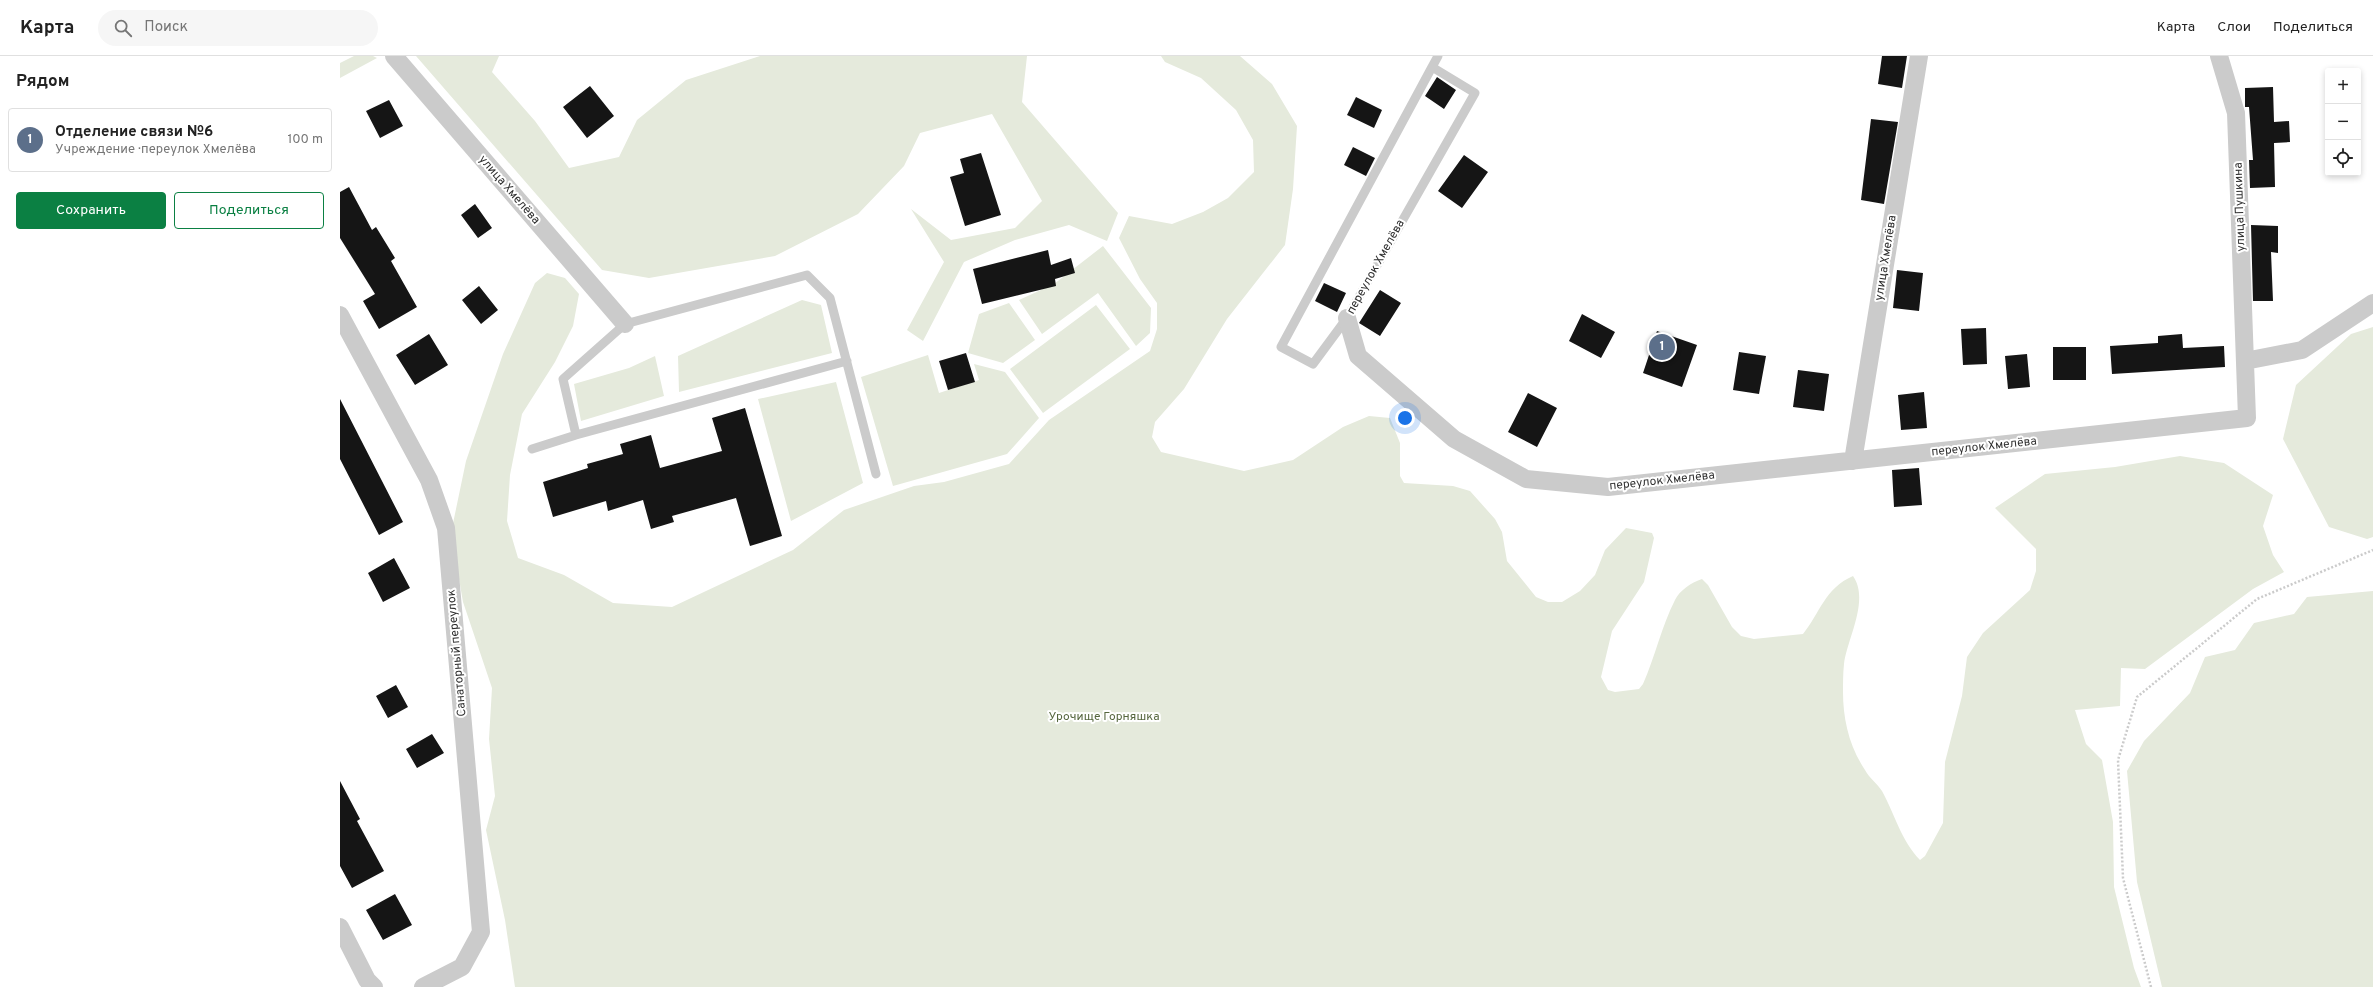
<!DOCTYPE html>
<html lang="ru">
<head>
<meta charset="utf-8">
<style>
  :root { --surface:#fff; --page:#f6f6f6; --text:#222; --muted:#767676; --line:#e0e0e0; --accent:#0b8043 }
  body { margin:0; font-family:Overpass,sans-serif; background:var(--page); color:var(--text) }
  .controls { position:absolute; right:12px; top:12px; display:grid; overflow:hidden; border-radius:4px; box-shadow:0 2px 6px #0003 }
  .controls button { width:36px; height:36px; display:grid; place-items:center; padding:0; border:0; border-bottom:1px solid var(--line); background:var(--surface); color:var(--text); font:20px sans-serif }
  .you { position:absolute; left:1065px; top:362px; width:14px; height:14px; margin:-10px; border:3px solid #fff; border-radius:50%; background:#1a73e8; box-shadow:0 0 0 6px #1a73e833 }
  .badge { display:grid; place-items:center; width:26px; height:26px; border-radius:50%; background:var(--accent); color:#fff; font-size:13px; font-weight:700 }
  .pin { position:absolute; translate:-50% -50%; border:2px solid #fff; box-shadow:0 1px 4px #0006 }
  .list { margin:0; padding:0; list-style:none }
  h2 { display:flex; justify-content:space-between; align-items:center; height:52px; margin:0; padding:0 16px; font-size:17px }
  h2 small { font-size:13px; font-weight:400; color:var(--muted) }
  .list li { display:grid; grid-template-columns:26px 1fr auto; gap:12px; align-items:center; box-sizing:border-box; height:64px; margin:0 8px 8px; padding:0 8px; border:1px solid var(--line); border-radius:4px }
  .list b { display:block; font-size:15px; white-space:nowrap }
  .list p { margin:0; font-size:13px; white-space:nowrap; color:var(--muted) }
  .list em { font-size:13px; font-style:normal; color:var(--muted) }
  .actions { display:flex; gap:8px; padding:12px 16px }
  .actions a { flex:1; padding:9px 0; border:1px solid var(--accent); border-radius:4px; text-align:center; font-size:14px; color:var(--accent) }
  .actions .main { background:var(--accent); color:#fff }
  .icon { flex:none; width:22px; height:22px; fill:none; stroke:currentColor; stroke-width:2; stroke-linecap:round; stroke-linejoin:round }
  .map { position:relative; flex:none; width:2033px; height:931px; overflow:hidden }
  header { display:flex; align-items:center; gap:24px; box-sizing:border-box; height:56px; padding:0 20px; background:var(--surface); border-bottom:1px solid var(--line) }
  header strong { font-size:19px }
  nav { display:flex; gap:22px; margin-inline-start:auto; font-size:14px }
  .search { width:280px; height:36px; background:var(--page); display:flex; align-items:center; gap:10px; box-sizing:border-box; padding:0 14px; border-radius:22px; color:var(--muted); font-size:15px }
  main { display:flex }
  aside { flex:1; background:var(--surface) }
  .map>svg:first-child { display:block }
  .green { fill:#e5eadc }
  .building { fill:#151515 }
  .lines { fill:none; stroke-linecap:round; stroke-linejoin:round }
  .path { stroke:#cbcbcb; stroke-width:2.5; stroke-dasharray:2 2; stroke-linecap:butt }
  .lane { stroke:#cbcbcb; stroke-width:9 }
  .street { stroke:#cbcbcb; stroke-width:18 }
  .labels { text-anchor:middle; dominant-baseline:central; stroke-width:4; stroke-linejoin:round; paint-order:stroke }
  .street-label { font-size:12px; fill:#2e2e2e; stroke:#fff }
  .park-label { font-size:12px; fill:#55663e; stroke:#fff }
</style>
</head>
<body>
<header>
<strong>Карта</strong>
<div class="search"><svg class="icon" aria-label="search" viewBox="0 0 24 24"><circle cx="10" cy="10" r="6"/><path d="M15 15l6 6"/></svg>Поиск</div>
<nav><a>Карта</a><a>Слои</a><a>Поделиться</a></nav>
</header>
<main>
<aside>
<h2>Рядом<small></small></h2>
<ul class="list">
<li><span class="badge" style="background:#5c6f8a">1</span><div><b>Отделение связи №6</b><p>Учреждение · переулок Хмелёва</p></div><em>100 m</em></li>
</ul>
<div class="actions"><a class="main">Сохранить</a><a>Поделиться</a></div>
</aside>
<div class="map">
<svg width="2033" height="931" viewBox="0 0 2033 931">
  <rect width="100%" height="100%" fill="#fff"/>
  <path class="green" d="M 14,0 L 33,0 L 37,2 L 0,22 L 0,7 Z
    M 76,0 L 159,0 L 152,16 L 195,65 L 229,112 L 279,101 L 297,64 L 346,24 L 420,0 L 687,0 L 682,46 L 778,157 L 767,185 L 729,169 L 675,184 L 624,206 L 583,285 L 567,274 L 604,206 L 571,153 L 611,184 L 675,172 L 702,145 L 652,58 L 580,77 L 564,110 L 518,158 L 435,200 L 309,222 L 262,214 Z
    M 821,0 L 900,0 L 932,28 L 957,70 L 953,133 L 945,189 L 887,263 L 844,333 L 815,366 L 812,381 L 821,396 L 904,415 L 953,404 L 1003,371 L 1029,360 L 1050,362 L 1060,387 L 1060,420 L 1064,427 L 1113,430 L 1130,435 L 1155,463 L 1162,476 L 1167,505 L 1196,541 L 1208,546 L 1222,546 L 1240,535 L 1255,519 L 1265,494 L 1286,472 L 1312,477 L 1314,482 L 1304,526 L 1272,575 L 1261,621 L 1268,634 L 1275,636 L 1299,633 L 1303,628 C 1315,601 1322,569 1335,544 C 1339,535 1352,526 1362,523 L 1368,529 L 1392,571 L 1401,580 L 1414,583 L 1463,578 C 1480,557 1485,532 1513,520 C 1530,544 1507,583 1504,608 C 1503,617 1503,627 1503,636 C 1503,663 1509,690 1525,714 C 1529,722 1537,727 1542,735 C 1555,759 1561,784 1580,804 L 1585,800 L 1603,767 L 1605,706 L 1622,640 L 1627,601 L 1643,577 L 1690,534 L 1696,515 L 1696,493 L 1655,452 L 1705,418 L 1775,411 L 1840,400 L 1884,407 L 1933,439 L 1923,470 L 1933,499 L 1944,516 L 1913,533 L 1805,613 L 1781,612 L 1780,650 L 1735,654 L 1746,688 L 1762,704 L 1773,766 L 1774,831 L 1794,912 L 1801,931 L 175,931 L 165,864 L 146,774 L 155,740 L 149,683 L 152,632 L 123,546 L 111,477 L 126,405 L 163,298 L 195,227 L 207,217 L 225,222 L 239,238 L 233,270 L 215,306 L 182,358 L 170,419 L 167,465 L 178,502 L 224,519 L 273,547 L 332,551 L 453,494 L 504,454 L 574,430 L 604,426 L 669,408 L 709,364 L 810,295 L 817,273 L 817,247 L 800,223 L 779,182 L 789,160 L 832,168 L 863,156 L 888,142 L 914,116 L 913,84 L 896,54 L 861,22 L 825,6 Z
    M 763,190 L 811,252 L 810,277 L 796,290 L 758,237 L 702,278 L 679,244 L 714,228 Z
    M 462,244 L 481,249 L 492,297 L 339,336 L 338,300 Z
    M 669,247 L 695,284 L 663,307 L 628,297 L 639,258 Z
    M 756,249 L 790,293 L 703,357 L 670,313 Z
    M 2033,271 L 2033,481 L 2027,483 L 1989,471 L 1943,383 L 1956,329 L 2011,278 Z
    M 588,299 L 599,337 L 639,324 L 634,308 L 665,316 L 699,362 L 667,398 L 553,430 L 521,321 Z
    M 315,300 L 324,340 L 241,365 L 234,328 L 289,312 Z
    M 496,326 L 523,427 L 451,465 L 418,343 Z
    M 2033,535 L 2033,931 L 1822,931 L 1797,826 L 1787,715 L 1804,685 L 1850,637 L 1865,601 L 1895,594 L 1914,567 L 1954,558 L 1967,541 Z"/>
  <path class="building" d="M 1542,0 L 1567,0 L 1562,32 L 1538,28 Z
    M 1097,21 L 1116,34 L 1104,53 L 1085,40 Z
    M 250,30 L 274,60 L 247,82 L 223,51 Z
    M 1933,31 L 1934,66 L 1949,65 L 1950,86 L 1934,87 L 1935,131 L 1910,132 L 1909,104 L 1913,104 L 1909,51 L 1905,51 L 1905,32 Z
    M 1016,41 L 1042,54 L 1034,72 L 1007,59 Z
    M 49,44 L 63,70 L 40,82 L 26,55 Z
    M 1531,63 L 1558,66 L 1544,148 L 1521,144 Z
    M 1013,91 L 1035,102 L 1026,120 L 1004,109 Z
    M 641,97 L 661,159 L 625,170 L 610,121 L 624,117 L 620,103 Z
    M 1124,99 L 1148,116 L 1122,152 L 1098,135 Z
    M 9,131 L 32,174 L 36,171 L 55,202 L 51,205 L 77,251 L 39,273 L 23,245 L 35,238 L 0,182 L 0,136 Z
    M 135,148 L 152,172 L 138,182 L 121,159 Z
    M 1911,169 L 1938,170 L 1938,197 L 1931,196 L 1933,245 L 1913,245 Z
    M 708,194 L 711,209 L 731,202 L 735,217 L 715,223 L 716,230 L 642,248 L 633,213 Z
    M 1557,214 L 1583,217 L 1579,255 L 1553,252 Z
    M 984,227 L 1006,237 L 997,256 L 975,245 Z
    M 139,230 L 158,254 L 141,268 L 122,244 Z
    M 1040,234 L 1061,247 L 1040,280 L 1019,267 Z
    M 1242,258 L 1275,276 L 1261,302 L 1229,285 Z
    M 1646,272 L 1647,308 L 1623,309 L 1621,273 Z
    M 1317,275 L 1357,289 L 1342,331 L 1303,317 Z
    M 89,278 L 108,309 L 75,329 L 56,299 Z
    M 1842,278 L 1843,292 L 1884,290 L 1885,311 L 1772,318 L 1770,290 L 1818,287 L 1818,280 Z
    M 1713,291 L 1746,291 L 1746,324 L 1713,324 Z
    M 1399,296 L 1426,300 L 1419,338 L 1393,334 Z
    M 626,297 L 635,326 L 608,334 L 599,305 Z
    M 1687,298 L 1690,331 L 1668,333 L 1665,300 Z
    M 1458,314 L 1489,318 L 1484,355 L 1453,351 Z
    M 1584,336 L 1587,372 L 1561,374 L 1558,339 Z
    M 1188,337 L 1217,352 L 1197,391 L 1168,376 Z
    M 0,343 L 63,466 L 39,479 L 0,403 Z
    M 405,352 L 442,480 L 410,490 L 396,442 L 332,460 L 334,466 L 311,473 L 303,444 L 268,455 L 266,445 L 213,461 L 203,426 L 248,412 L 247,408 L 283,398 L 280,388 L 311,379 L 320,412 L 382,395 L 372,362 Z
    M 1579,412 L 1582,449 L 1554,451 L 1552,414 Z
    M 54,502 L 70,532 L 43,546 L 28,517 Z
    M 56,629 L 68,651 L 48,662 L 36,640 Z
    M 92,678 L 104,697 L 77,712 L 66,693 Z
    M 0,725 L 20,763 L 17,765 L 44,815 L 12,832 L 0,810 Z
    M 55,838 L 72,869 L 43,884 L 26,854 Z"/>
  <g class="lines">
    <path class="path" d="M 1811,931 L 1783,822 L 1778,704 L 1797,641 L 1917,543 L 2033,494"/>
    <path class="lane" d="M 1092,11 L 941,291 L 973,308 L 1007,262 L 1135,37 L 1092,11 L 1098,0
      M 236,379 L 507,305
      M 192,393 L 236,379 L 223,323 L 285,268 L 467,219 L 490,242 L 536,418"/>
    <path class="street" d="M 54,0 L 285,268
      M 0,259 L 89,424 L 106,472 L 141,876 L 122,911 L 83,931
      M 1007,262 L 1018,300 L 1114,383 L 1186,423 L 1268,431 L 1907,362 L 1896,57 L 1879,0
      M 1905,305 L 1962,294 L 2033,247
      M 1513,405 L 1579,0
      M 0,871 L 27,924 L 34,931"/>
  </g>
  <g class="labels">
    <g class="street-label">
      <text transform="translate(169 134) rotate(49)">улица Хмелёва</text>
      <text transform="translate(1900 151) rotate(-92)">улица Пушкина</text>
      <text transform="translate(1546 202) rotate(-81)">улица Хмелёва</text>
      <text transform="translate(1036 211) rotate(-61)">переулок Хмелёва</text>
      <text transform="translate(1644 391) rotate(-6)">переулок Хмелёва</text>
      <text transform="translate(1322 425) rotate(-6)">переулок Хмелёва</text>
      <text transform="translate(117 597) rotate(-95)">Санаторный переулок</text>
    </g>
    <g class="park-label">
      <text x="764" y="661">Урочище Горняшка</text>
    </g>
  </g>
</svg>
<div class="controls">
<button>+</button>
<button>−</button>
<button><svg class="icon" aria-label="locate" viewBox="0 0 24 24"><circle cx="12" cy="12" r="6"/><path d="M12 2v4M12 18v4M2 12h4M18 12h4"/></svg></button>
</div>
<div class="you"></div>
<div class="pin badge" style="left:1322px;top:291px;background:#5c6f8a">1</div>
</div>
</main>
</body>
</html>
